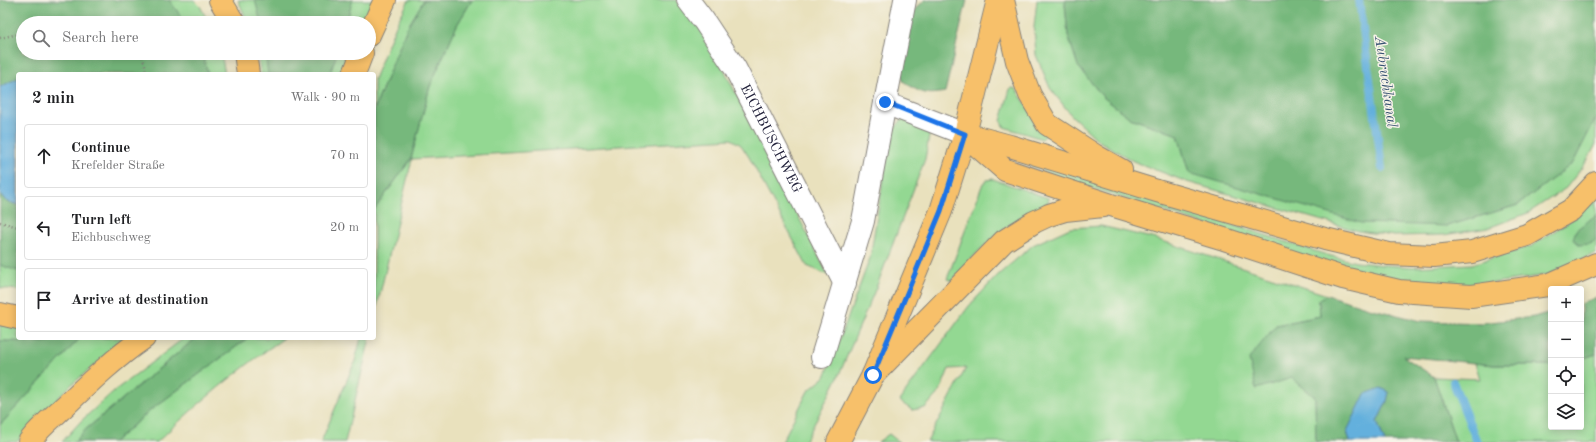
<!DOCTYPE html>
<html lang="en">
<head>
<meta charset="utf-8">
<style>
  :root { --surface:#fff; --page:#f2f2f2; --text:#202124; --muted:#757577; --line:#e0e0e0 }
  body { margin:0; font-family:"Old Standard TT",serif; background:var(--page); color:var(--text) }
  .controls { position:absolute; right:12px; bottom:12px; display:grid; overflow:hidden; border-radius:4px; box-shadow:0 2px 10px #0003 }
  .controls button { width:36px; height:36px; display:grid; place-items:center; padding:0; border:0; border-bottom:1px solid var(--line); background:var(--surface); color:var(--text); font:20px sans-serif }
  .stop { position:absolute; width:12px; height:12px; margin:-9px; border:3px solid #1a73e8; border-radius:50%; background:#fff }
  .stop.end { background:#1a73e8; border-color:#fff; box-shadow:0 1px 4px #0008 }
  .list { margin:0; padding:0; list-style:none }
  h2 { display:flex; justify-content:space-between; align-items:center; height:52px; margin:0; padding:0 16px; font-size:17px }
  h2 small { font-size:13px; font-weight:400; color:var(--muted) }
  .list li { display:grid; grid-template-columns:26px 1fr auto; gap:12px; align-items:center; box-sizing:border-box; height:64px; margin:0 8px 8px; padding:0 8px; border:1px solid var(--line); border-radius:4px }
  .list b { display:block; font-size:15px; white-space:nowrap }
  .list p { margin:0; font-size:13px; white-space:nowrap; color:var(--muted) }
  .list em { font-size:13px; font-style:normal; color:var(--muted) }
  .icon { flex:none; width:22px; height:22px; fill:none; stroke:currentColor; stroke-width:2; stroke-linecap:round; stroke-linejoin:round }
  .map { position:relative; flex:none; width:1596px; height:442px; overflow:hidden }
  .search { position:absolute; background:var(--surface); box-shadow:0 2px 10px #0003; left:16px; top:16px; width:360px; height:44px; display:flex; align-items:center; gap:10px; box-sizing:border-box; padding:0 14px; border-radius:22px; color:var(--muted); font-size:15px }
  .panel { position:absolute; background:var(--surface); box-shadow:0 2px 10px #0003; left:16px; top:72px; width:360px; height:268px; border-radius:4px }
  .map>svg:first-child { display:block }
  .green { fill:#93d892; stroke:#5a7d66 }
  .forest { fill:#76b87c; stroke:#4c6d5c }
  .water { fill:#64b0dd; stroke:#43698c }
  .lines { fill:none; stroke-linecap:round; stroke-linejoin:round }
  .stream { stroke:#64b0dd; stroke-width:8 }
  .minor-casing { stroke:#86827c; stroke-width:24 }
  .major-casing { stroke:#86827c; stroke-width:24 }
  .highway-casing { stroke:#86827c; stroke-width:24 }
  .path { stroke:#86827c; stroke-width:2.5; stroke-dasharray:1 3; stroke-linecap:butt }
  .minor { stroke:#fff; stroke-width:22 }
  .major { stroke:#f7c06b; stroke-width:22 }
  .highway { stroke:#f7c06b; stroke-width:22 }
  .route { stroke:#1a73e8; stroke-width:5 }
  .labels { text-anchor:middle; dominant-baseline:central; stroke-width:3; stroke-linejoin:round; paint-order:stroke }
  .street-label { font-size:14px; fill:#22223b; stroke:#f7f3e8 }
  .water-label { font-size:15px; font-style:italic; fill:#395474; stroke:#f7f3e8 }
</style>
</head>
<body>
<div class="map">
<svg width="1596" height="442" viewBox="0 0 1596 442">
  <rect width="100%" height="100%" fill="#f7f3e8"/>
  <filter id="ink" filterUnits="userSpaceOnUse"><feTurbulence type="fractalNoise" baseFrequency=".025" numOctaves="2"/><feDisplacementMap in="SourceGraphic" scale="8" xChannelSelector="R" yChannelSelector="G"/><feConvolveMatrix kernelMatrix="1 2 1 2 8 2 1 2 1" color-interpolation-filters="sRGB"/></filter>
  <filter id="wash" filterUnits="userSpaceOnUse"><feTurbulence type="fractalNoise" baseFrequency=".012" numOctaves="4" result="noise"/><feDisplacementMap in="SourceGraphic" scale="16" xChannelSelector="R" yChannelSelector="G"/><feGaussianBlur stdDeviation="0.9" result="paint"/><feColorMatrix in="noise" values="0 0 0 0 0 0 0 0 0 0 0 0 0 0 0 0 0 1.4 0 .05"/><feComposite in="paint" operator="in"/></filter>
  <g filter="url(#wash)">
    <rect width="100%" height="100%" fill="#e9e1bd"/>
    <path class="green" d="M 169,0 L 194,0 L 200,6 L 209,23 L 186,23 Z
      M 238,0 L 373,0 L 363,23 L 248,23 Z
      M 409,0 L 424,0 L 407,28 L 374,110 L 374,79 L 396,25 Z
      M 472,0 L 676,0 L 703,32 L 720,62 L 828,275 L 807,266 L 749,157 L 741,145 L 731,139 L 412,159 L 374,319 L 374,210 L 411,159 L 430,86 L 457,25 Z
      M 1037,0 L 1066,0 L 1065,4 L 1068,35 L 1078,66 L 1103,97 L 1130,118 L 1178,135 L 1189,173 L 1447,226 L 1518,205 L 1573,163 L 1596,118 L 1596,144 L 1587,161 L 1566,188 L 1528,213 L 1488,228 L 1443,235 L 1394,236 L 1358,231 L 1187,182 L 1133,161 L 1099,141 L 1071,115 L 1050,88 L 1036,55 L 1034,27 Z
      M 202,53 L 221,53 L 225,74 L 208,74 Z
      M 257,53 L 351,53 L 342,74 L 261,74 Z
      M 1013,88 L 1016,89 L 1046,135 L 1042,139 L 1004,127 L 1002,124 L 1001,121 L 1010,89 Z
      M 903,118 L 930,131 L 925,159 L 878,283 L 839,375 L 805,442 L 782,442 L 808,391 L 825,377 L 835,352 L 870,258 L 891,133 Z
      M 1018,160 L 1064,171 L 1327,255 L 1356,262 L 1383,265 L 1413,267 L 1472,264 L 1532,246 L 1577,216 L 1596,196 L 1596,215 L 1577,230 L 1590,244 L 1596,240 L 1596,253 L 1547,275 L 1472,286 L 1401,281 L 1344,269 L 1057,177 Z
      M 993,179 L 1048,198 L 1048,203 C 1009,220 979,248 952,281 L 947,279 L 983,183 L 987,180 Z
      M 1101,226 L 1156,239 L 1327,295 L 1319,300 L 1320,316 L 1276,325 L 1292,378 L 1315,397 L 1316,442 L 927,442 L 966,368 L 949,369 L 940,391 L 925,408 L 912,410 L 899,401 L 969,306 L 998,275 L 1033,245 L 1070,228 Z
      M 0,265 L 18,271 L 18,290 L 0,288 Z
      M 0,324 L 18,328 L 18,338 L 64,338 L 44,342 L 0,341 Z
      M 80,338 L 127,338 L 71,385 L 27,430 L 17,442 L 0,442 L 0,425 Z
      M 184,338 L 196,338 L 85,430 L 75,442 L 62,442 L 81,421 L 114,391 Z
      M 248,338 L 284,338 C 239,369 197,404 157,442 L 114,442 L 152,409 Z
      M 361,338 L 370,338 L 345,442 L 321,442 L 355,361 Z
      M 1596,354 L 1596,442 L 1456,442 L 1434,377 L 1480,379 L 1475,363 L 1494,365 L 1551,365 L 1551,427 L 1581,427 L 1581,359 Z
      M 889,434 L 899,442 L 878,442 Z"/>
    <path class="forest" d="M 0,0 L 169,0 L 186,23 L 23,23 L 23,53 L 202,53 L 208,74 L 18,74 L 18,78 L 0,87 Z
      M 255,0 L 353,0 L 346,23 L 261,23 Z
      M 424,0 L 472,0 L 457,25 L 430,86 L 411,159 L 374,210 L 374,110 L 407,28 Z
      M 925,0 L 967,0 L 945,92 C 925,96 920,93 903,81 L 897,52 L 913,11 Z
      M 1066,0 L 1596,0 L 1596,118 L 1573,163 L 1518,205 L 1447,226 L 1361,223 L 1189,173 L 1178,135 L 1130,118 L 1103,97 L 1078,66 L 1068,35 L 1065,4 Z
      M 265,53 L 337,53 L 330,74 L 268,74 Z
      M 0,194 L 6,201 L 18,205 L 18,271 L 0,265 Z
      M 1596,215 L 1596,240 L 1590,244 L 1580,245 L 1573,239 L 1576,230 Z
      M 1327,295 L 1369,308 L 1421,321 L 1482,323 L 1534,317 L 1551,312 L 1551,365 L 1494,365 L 1403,356 L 1434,377 L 1456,442 L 1385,442 L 1377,422 L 1387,401 L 1347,431 L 1350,442 L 1316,442 L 1315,397 L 1292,378 L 1256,389 L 1249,359 L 1276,325 L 1320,316 L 1319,300 Z
      M 1596,297 L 1596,354 L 1581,359 L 1581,304 Z
      M 64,338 L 80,338 L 0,425 L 0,341 L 44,342 Z
      M 196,338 L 248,338 L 152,409 L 114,442 L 75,442 L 85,430 Z"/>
    <path class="water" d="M 18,78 L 18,205 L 6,201 L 0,194 L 0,87 Z
      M 1381,388 L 1389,392 L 1387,401 L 1377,422 L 1385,442 L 1350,442 L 1347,431 L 1365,394 Z"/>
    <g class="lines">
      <path class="stream" d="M 1359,0 L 1382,168
        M 1453,382 L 1477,442"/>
    </g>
  </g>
  <g filter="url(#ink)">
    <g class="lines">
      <defs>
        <g id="minor">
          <path id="s1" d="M 688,0 L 704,21 L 735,68 L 845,284"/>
          <path d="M 905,0 L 885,103 L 965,134"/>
          <path d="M 822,357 L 863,221 L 885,103"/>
        </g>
        <path id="major" d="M 838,442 L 873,375 L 941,211 L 965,134 L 998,0"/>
        <path id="highway" d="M 220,0 L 234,23
          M 1003,0 L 1017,61 L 1030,95 L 1047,124 L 1096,156 L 1121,170
          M 369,35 L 385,0
          M 245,53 L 248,74
          M 354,74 L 362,53
          M 965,134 L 1010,146 L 1157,191 L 1325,239 L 1389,254 L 1434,256 L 1472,252 L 1527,235 L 1571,210 L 1596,183
          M 967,137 L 1005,170 L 1111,205 L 1224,239 L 1343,278 L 1399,291 L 1471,296 L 1548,285 L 1596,264
          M 0,314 L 18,318
          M 873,375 L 1004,241 L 1034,222 L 1049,215 L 1065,210 L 1103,206
          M 29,442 C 39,428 53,417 66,405 C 91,381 116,357 144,338"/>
      </defs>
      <use href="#minor" class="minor-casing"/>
      <use href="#major" class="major-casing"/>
      <use href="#highway" class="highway-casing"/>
      <path class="path" d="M 0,38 L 23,33
        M 141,53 L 145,65 L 146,74
        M 0,222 L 18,227"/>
      <use href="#minor" class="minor"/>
      <use href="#major" class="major"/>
      <use href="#highway" class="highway"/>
    </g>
  </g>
  <g class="lines" filter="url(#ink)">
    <path class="route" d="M 873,375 L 941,211 L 965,134 L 885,102"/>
  </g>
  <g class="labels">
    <g class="street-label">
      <text stroke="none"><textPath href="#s1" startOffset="162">EICHBUSCHWEG</textPath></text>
    </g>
    <g class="water-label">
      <text transform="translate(1385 82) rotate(82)">Aubruchkanal</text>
    </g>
  </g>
</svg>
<div class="controls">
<button>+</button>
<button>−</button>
<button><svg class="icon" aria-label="locate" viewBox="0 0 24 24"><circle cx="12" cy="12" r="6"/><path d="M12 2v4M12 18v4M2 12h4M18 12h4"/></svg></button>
<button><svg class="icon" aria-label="layers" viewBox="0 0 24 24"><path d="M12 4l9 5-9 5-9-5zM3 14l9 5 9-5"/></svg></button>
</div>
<div class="stop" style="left:873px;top:375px"></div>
<div class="stop end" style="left:885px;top:102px"></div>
<div class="search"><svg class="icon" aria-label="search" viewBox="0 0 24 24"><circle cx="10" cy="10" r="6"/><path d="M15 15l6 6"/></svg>Search here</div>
<section class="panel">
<h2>2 min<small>Walk · 90 m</small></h2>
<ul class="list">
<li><svg class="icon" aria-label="ahead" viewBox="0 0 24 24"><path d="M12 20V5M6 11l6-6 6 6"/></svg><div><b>Continue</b><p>Krefelder Straße</p></div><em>70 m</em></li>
<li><svg class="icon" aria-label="left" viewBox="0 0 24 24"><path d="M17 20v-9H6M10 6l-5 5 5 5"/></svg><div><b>Turn left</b><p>Eichbuschweg</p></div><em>20 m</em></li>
<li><svg class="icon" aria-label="arrive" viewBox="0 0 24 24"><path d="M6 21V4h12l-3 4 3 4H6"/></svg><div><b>Arrive at destination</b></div></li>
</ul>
</section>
</div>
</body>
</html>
